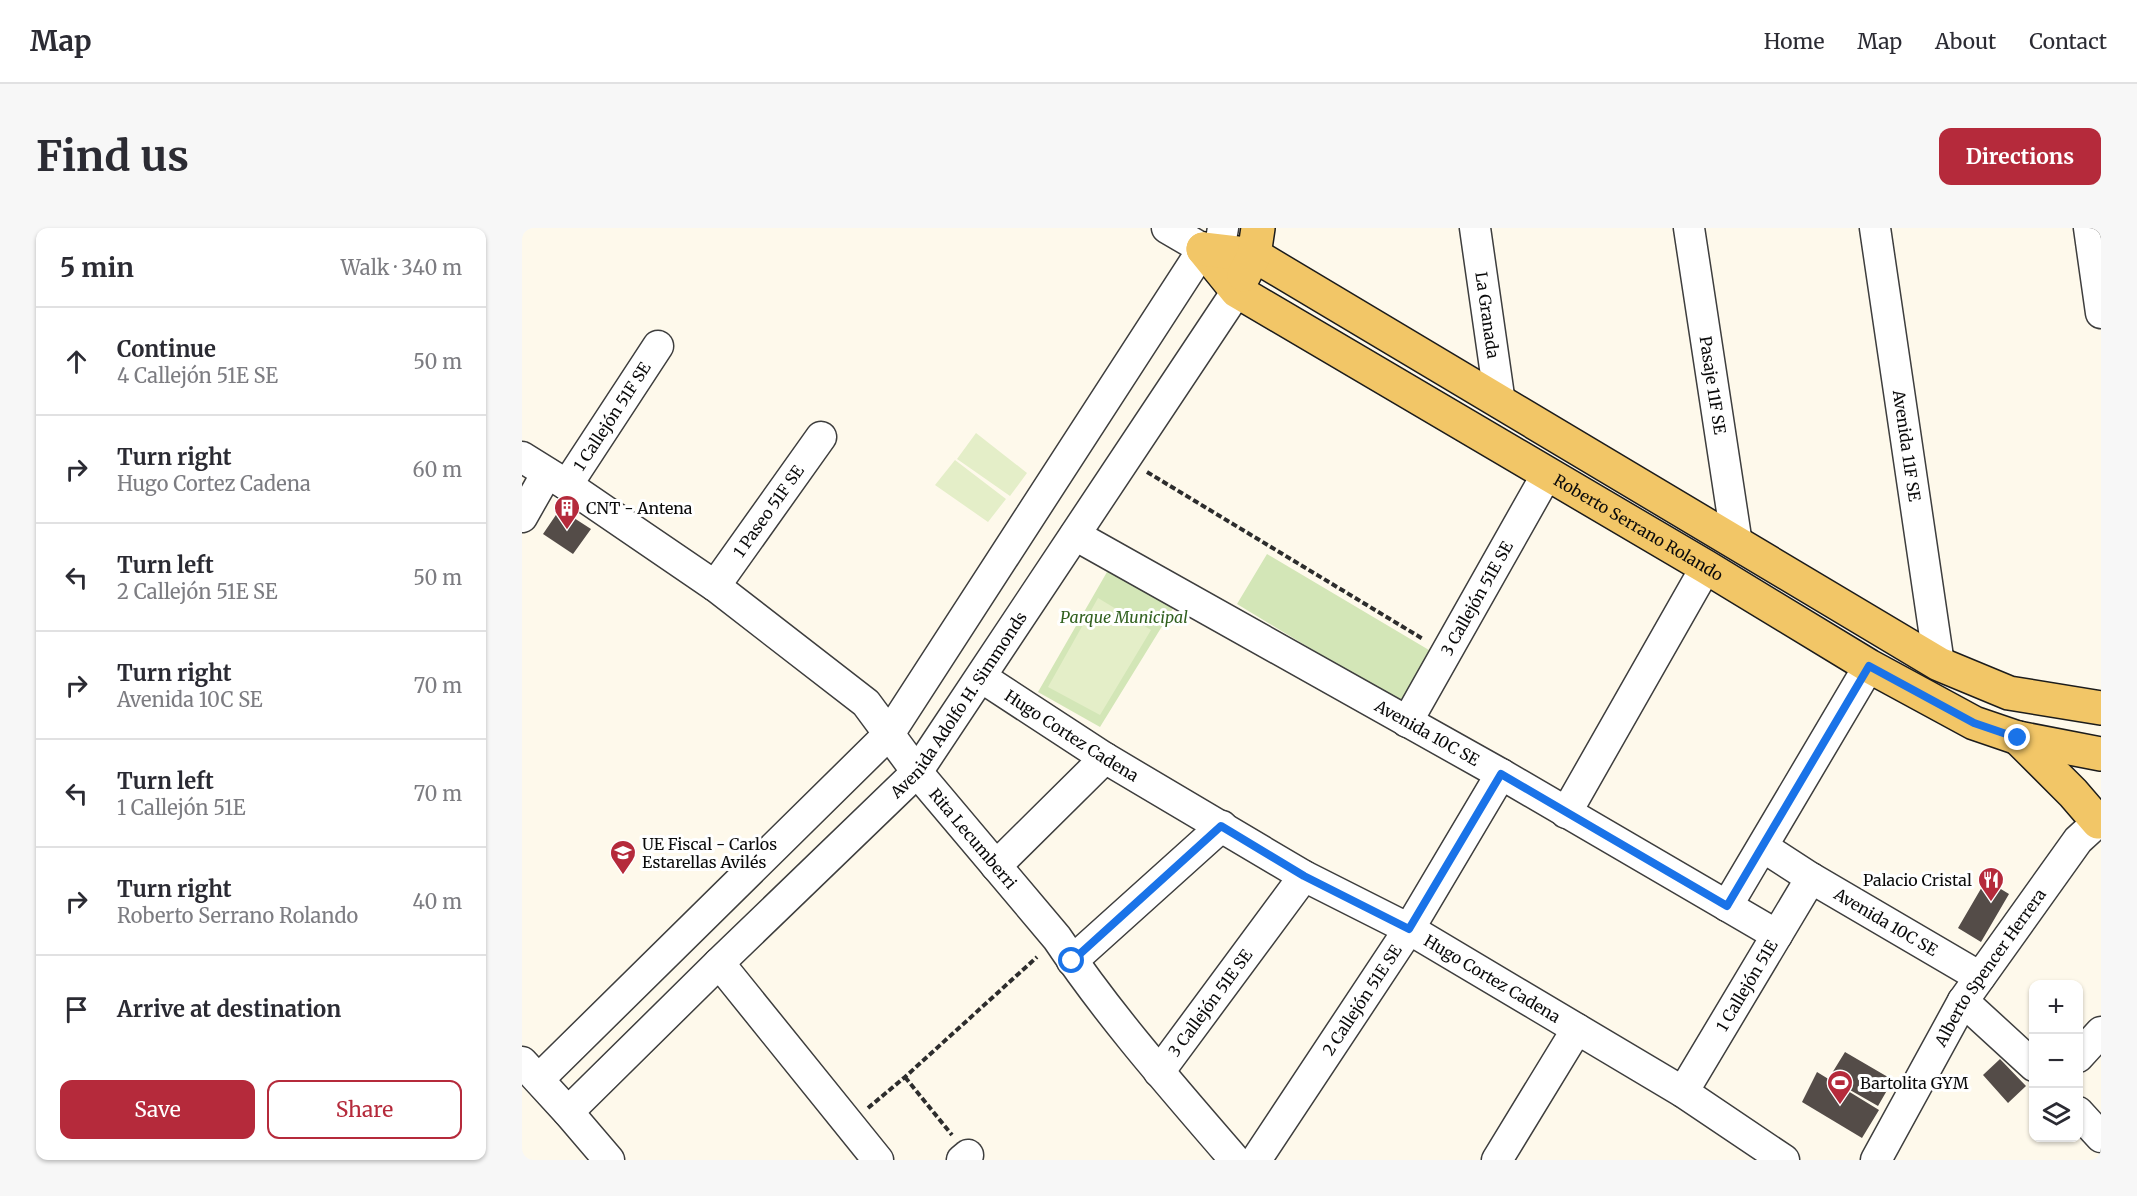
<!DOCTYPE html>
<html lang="en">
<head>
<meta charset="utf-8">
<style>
  :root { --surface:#fff; --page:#f7f7f7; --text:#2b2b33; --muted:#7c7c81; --line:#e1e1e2; --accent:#b52a3b }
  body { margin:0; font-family:Merriweather,serif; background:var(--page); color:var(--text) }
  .controls { position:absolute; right:18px; bottom:18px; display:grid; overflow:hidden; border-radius:12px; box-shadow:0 2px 4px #0004 }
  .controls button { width:54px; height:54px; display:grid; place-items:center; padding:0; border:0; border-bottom:2px solid var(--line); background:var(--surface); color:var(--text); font:30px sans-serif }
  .stop { position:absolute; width:18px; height:18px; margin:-14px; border:4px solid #1a73e8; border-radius:50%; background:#fff }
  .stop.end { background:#1a73e8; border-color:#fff; box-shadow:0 2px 6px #0008 }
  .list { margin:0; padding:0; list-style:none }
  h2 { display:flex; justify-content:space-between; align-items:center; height:78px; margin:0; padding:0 24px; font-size:26px }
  h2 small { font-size:20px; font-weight:400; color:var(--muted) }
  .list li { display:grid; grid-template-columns:39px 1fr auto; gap:18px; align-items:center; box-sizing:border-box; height:108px; padding:0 24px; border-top:2px solid var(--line) }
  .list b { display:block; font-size:22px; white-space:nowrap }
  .list p { margin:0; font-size:20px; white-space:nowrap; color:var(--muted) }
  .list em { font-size:20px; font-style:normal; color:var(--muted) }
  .actions { display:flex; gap:12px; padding:18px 24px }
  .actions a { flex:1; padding:14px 0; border:2px solid var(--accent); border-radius:12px; text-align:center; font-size:21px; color:var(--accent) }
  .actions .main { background:var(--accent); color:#fff }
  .icon { flex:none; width:33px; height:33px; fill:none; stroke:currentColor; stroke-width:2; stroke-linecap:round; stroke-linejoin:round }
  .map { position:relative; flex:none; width:1579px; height:932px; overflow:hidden; border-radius:12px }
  header { display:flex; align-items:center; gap:36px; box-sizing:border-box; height:84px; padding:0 30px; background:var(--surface); border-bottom:2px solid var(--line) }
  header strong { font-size:28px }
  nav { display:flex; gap:33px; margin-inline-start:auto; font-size:21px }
  .intro { display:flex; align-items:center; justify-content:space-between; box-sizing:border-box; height:144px; padding:0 36px }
  h1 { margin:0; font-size:42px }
  .button { padding:15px 27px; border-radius:12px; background:var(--accent); color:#fff; font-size:21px; font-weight:700 }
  main { display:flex; gap:36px; padding:0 36px }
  aside { flex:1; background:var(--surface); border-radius:12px; box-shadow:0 2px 4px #0004 }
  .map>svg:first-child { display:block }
  .park { fill:#d3e6b7 }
  .pitch { fill:#e4eec8 }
  .building { fill:#544c48 }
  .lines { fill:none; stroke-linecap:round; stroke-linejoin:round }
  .minor-casing { stroke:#3e3e3e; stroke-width:33 }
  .major-casing { stroke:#1c1c1c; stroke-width:36 }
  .path { stroke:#2d2d2d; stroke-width:4; stroke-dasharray:6 3; stroke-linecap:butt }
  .minor { stroke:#fff; stroke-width:30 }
  .major { stroke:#f2c667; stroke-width:33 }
  .route { stroke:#1a73e8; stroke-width:8 }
  .labels { text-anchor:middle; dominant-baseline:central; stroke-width:6; stroke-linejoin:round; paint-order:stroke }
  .street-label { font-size:16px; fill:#0b0b0b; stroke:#fff }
  .poi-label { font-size:16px; fill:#0b0b0b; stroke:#fff; text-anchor:start }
  .park-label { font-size:16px; font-style:italic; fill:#31601f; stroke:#fff }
</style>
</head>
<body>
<header>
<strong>Map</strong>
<nav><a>Home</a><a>Map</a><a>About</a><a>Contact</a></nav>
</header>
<div class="intro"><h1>Find us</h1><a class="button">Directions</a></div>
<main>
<aside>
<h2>5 min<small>Walk · 340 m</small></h2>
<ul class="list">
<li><svg class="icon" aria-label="ahead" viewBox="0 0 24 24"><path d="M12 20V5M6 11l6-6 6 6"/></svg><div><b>Continue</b><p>4 Callejón 51E SE</p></div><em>50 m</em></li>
<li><svg class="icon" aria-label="right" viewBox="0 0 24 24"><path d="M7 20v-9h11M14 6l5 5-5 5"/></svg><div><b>Turn right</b><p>Hugo Cortez Cadena</p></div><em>60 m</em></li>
<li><svg class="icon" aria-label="left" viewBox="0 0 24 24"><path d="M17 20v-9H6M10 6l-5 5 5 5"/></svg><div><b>Turn left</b><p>2 Callejón 51E SE</p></div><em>50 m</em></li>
<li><svg class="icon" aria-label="right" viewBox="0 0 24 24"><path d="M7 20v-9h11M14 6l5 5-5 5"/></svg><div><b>Turn right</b><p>Avenida 10C SE</p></div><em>70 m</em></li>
<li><svg class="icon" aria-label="left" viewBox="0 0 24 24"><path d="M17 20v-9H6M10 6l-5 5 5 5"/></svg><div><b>Turn left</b><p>1 Callejón 51E</p></div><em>70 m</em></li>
<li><svg class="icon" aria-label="right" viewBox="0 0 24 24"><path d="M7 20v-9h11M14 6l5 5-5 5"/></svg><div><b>Turn right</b><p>Roberto Serrano Rolando</p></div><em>40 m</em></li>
<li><svg class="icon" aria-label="arrive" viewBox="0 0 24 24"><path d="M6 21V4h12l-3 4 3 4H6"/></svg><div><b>Arrive at destination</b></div></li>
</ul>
<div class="actions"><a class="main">Save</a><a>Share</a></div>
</aside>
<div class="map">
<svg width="1579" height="932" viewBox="0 0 1579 932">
  <rect width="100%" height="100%" fill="#fef9eb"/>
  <path class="park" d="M 745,326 L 912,425 L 879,475 L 715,376 Z
    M 589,337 L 655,374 L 578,499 L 516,464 Z"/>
  <path class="pitch" d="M 454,205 L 505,245 L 488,268 L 435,231 Z
    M 433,232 L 484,271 L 466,294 L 413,257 Z
    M 576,370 L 629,402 L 578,487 L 526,459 Z"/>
  <path class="building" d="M 38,281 L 69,301 L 51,326 L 21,306 Z
    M 1464,652 L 1487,666 L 1459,714 L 1436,700 Z
    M 1323,824 L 1371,852 L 1356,878 L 1307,850 Z
    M 1478,831 L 1504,858 L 1486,875 L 1461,847 Z
    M 1295,844 L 1357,882 L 1340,910 L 1280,874 Z"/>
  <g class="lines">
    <defs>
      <g id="minor">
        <path d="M 701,0 L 697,23 L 711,43"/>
        <path id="s1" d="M 953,0 L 978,175"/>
        <path id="s2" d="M 1167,0 L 1215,316"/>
        <path id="s3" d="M 1353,0 L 1417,436"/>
        <path d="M 1567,0 L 1579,85"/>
        <path id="s4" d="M 0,229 L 45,257 L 193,358 L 344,475 L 395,544 L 535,710 C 588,789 651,860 713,932"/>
        <path id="s5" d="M 45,257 L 136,118"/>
        <path d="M 0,289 L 25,245"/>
        <path id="s6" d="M 553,307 L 979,546 L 1255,707"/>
        <path id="s7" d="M 193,358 L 299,209"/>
        <path id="s8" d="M 459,449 L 583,530 L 782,648 L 887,701 L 1161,864 L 1262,932"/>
        <path id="s9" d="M 885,494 L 1025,246"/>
        <path d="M 1044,585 L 1184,339"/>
        <path id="s10" d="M 1241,619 L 1289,650 L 1458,749"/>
        <path d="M 474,638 L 583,530"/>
        <path d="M 1205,678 L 1347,438"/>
        <path d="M 550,733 L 700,598"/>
        <path d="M 197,735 L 356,932"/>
        <path d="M 1441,773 L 1512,838"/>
        <path d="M 1556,829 L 1579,804"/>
        <path d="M 0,834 L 46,884 L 87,932"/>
        <path id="s11" d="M 637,844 L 782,648"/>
        <path d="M 17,851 L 367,506 L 681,21 L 645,0"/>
        <path id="s12" d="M 1161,864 L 1289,650"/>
        <path id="s13" d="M 46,884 L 197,735 L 395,544 L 715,63"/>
        <path d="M 1556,884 L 1579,909"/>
        <path d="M 440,932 L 446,927"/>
        <path id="s14" d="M 734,932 L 887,701 L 979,546"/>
        <path d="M 975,932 L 1055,801"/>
        <path id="s15" d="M 1354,932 L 1441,773 L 1556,612 L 1579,591"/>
      </g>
      <g id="major">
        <path id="s16" d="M 681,21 L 715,63 L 1184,339 L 1347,438 L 1452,495 L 1496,510 L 1579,526"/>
        <path d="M 681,21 L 732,27 L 1417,436 L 1487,465 L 1579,480"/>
        <path d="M 722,47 L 732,27 L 736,0"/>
        <path d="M 1496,510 L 1551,565 L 1576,594"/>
      </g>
    </defs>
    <use href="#minor" class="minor-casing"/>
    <use href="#major" class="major-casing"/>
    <path class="path" d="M 625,244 L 901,411
      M 383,849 L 430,907
      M 346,880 L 383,849 L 515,729"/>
    <use href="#minor" class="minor"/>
    <use href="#major" class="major"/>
  </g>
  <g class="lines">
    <path class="route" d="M 550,733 L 699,598 L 782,648 L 887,701 L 979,546 L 1205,678 L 1347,438 L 1452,495 L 1496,510"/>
  </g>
  <defs>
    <symbol id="building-pin" viewBox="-11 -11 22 30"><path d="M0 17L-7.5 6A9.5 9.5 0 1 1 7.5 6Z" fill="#b52a3b" stroke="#fff"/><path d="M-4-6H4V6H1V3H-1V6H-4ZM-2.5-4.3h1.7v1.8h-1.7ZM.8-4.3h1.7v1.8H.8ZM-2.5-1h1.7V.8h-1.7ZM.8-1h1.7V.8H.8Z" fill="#fff"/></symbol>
    <symbol id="school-pin" viewBox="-11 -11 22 30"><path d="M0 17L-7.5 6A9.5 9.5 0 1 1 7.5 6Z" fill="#b52a3b" stroke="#fff"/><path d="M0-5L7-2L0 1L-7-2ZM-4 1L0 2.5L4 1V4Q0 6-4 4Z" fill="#fff"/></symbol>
    <symbol id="restaurant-pin" viewBox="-11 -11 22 30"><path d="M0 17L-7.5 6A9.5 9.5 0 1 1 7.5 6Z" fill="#b52a3b" stroke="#fff"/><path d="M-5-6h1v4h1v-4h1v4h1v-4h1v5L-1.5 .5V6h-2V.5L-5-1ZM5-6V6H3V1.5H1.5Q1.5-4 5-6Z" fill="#fff"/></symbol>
    <symbol id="stadium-pin" viewBox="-11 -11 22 30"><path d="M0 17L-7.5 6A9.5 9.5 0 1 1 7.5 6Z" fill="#b52a3b" stroke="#fff"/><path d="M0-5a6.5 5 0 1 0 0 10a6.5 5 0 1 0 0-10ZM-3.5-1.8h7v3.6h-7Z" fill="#fff"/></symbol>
  </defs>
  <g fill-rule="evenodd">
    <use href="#building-pin" x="30" y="265" width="30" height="40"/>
    <use href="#school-pin" x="86" y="610" width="30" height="40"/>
    <use href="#restaurant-pin" x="1454" y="637" width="30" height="40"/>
    <use href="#stadium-pin" x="1303" y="840" width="30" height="40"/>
  </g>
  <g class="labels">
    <g class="street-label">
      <text stroke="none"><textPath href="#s1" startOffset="88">La Granada</textPath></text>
      <text stroke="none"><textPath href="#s2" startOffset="159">Pasaje 11F SE</textPath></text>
      <text stroke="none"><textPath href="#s5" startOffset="82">1 Callejón 51F SE</textPath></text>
      <text stroke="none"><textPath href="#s3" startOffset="220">Avenida 11F SE</textPath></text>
      <text stroke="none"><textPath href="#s7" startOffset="92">1 Paseo 51F SE</textPath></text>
      <text stroke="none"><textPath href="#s16" startOffset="520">Roberto Serrano Rolando</textPath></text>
      <text stroke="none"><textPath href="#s9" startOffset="142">3 Callejón 51E SE</textPath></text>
      <text stroke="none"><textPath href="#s13" startOffset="566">Avenida Adolfo H. Simmonds</textPath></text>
      <text stroke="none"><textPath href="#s6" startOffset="404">Avenida 10C SE</textPath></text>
      <text stroke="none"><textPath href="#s8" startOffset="108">Hugo Cortez Cadena</textPath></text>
      <text stroke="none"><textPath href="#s4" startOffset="596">Rita Lecumberri</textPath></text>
      <text stroke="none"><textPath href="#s10" startOffset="144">Avenida 10C SE</textPath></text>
      <text stroke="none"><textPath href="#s15" startOffset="224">Alberto Spencer Herrera</textPath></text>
      <text stroke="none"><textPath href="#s8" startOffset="594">Hugo Cortez Cadena</textPath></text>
      <text stroke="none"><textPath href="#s12" startOffset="124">1 Callejón 51E</textPath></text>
      <text stroke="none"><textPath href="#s14" startOffset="192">2 Callejón 51E SE</textPath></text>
      <text stroke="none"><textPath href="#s11" startOffset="86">3 Callejón 51E SE</textPath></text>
    </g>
    <g class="poi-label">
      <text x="64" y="280">CNT - Antena</text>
      <text x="120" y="616">UE Fiscal - Carlos<tspan x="120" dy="18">Estarellas Avilés</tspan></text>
      <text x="1450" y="652" text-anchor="end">Palacio Cristal</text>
      <text x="1338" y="855">Bartolita GYM</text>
    </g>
    <g class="park-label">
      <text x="602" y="389">Parque Municipal</text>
    </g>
  </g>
</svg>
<div class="controls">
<button>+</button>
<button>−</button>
<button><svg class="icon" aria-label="layers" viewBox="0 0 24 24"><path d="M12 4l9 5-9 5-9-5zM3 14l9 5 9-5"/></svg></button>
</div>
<div class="stop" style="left:550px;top:733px"></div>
<div class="stop end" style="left:1496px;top:510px"></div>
</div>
</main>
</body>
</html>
